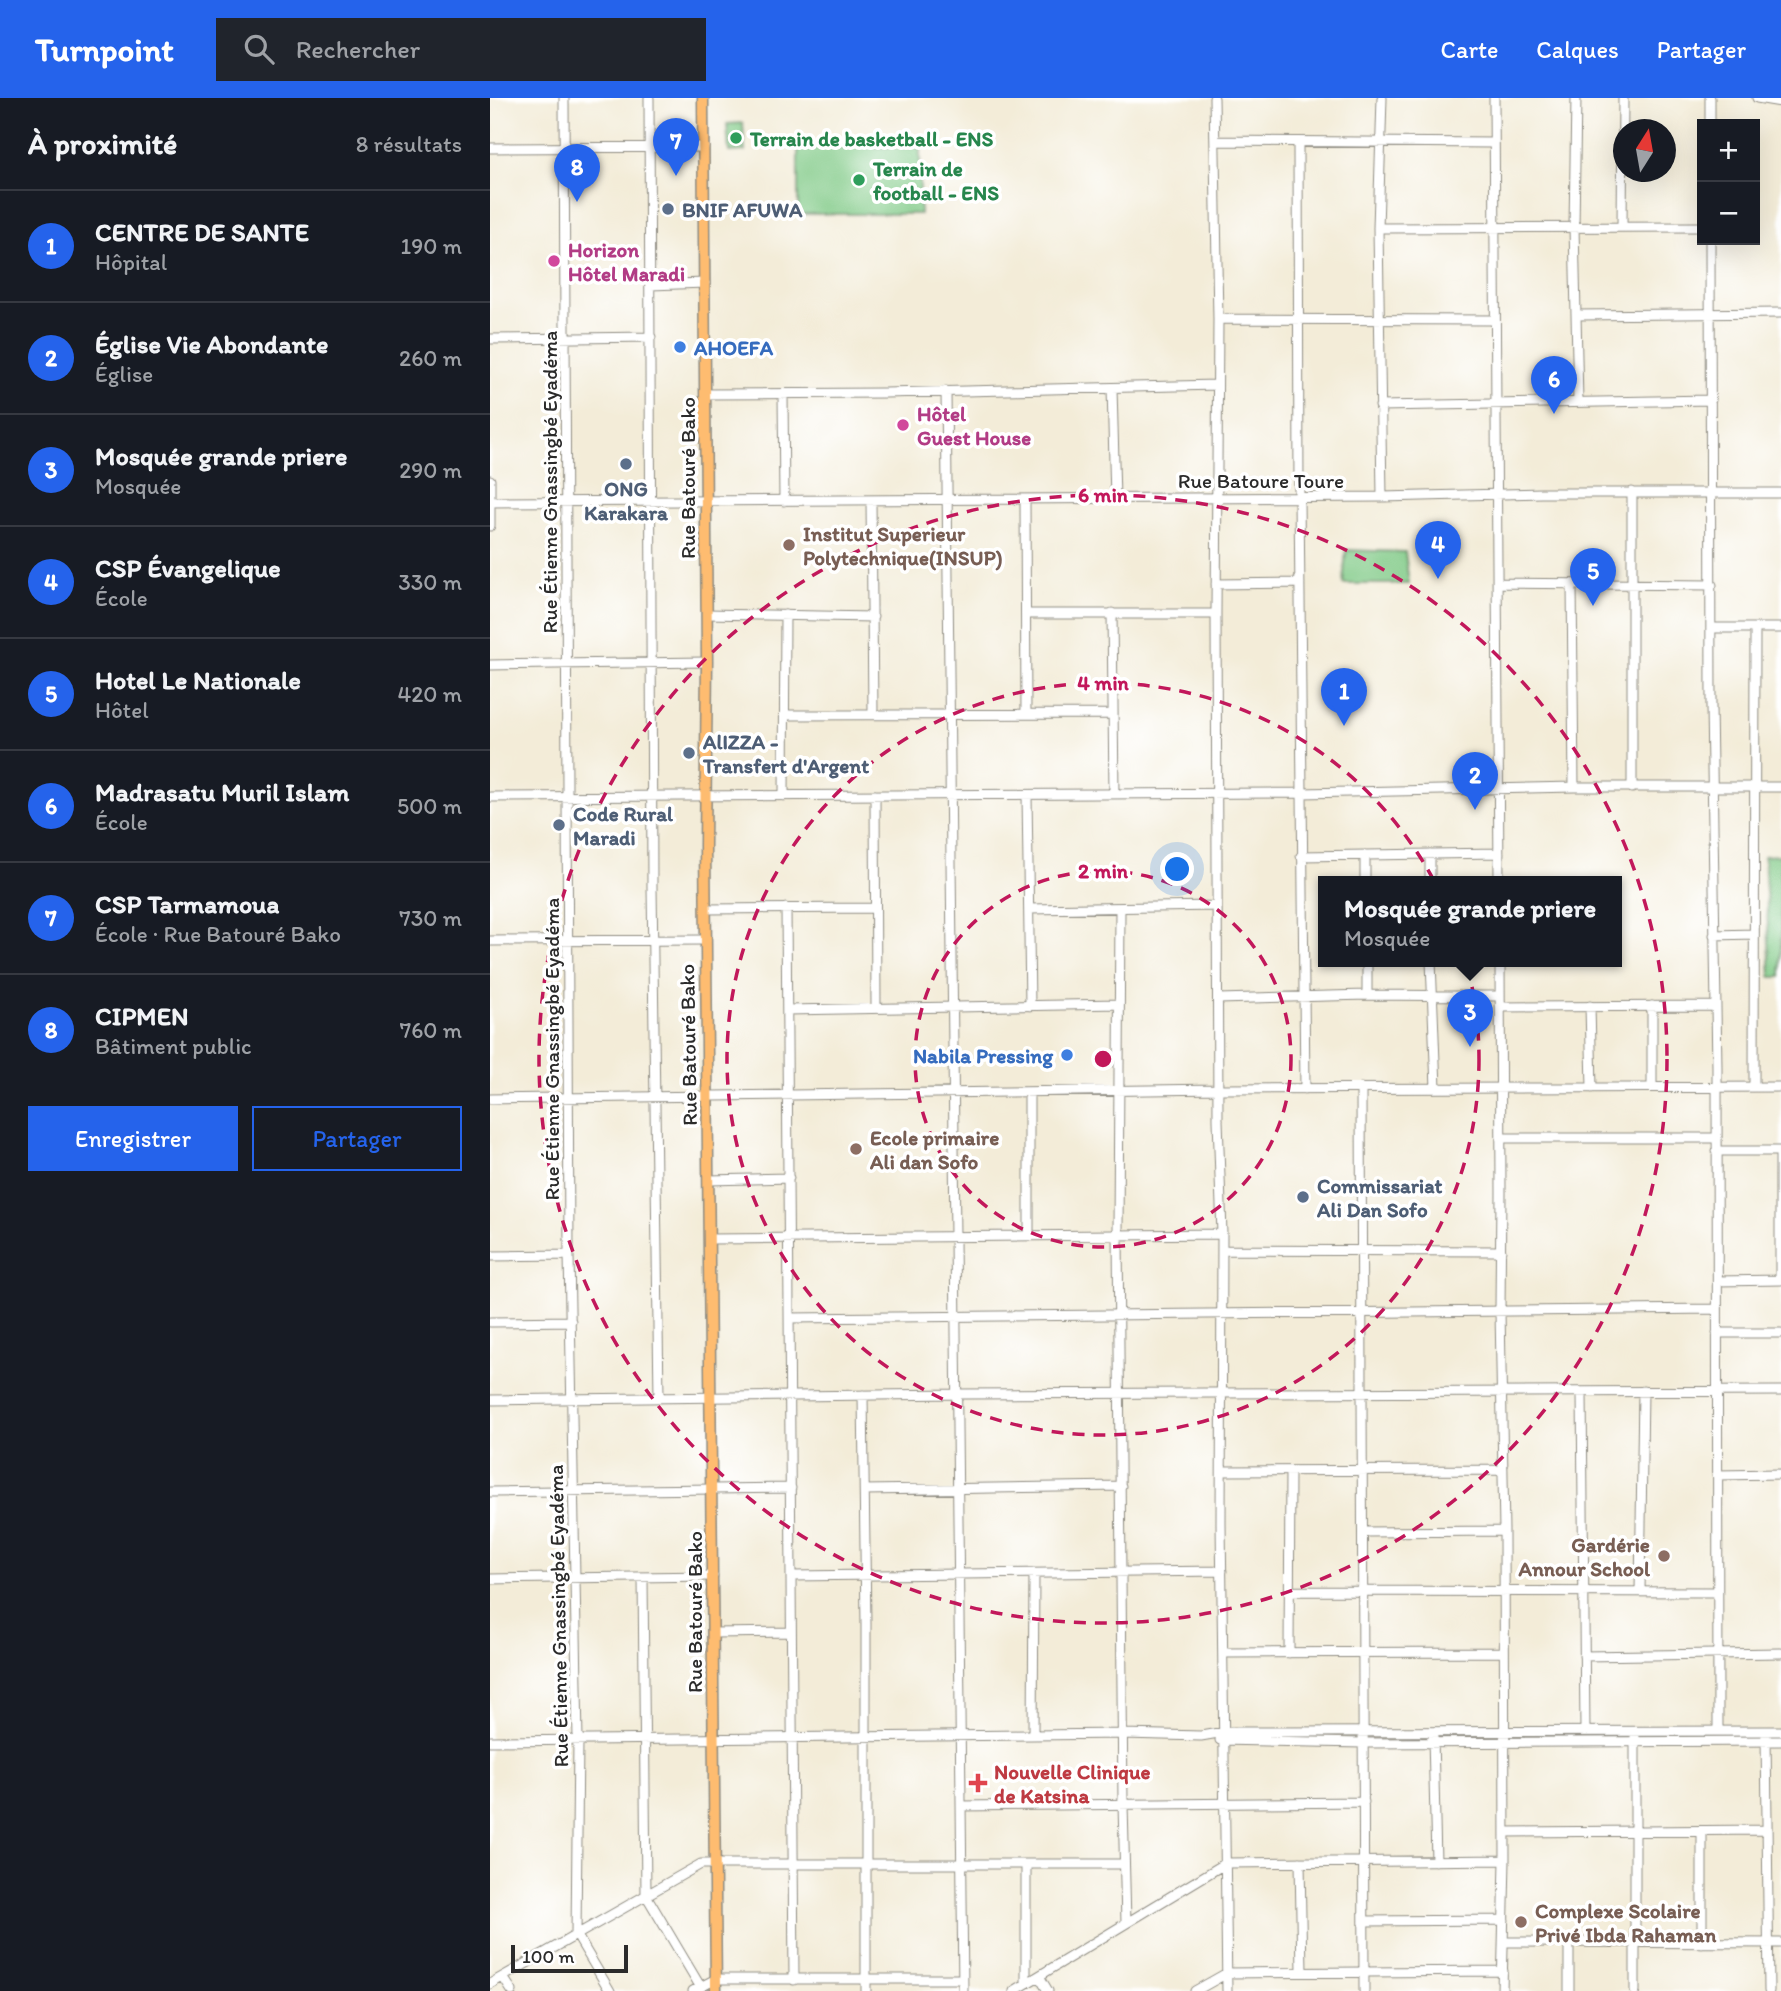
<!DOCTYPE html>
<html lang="fr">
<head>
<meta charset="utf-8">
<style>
  :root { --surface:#171b24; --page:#20242c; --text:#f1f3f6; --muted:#9ea1a6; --line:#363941; --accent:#2563eb }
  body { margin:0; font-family:Itim,sans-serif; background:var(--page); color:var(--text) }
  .controls { position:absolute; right:21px; top:21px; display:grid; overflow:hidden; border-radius:0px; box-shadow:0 7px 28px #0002 }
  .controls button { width:63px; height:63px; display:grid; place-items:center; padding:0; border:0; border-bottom:2px solid var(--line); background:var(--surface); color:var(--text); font:35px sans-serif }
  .compass { position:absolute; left:1123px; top:21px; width:63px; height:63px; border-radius:50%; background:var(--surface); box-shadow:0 7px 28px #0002; rotate:11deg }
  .scale { position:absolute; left:21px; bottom:18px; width:117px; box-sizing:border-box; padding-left:7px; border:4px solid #2b2b2b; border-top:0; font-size:19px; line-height:24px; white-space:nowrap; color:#2b2b2b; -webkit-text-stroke:5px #fff; paint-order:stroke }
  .you { position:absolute; left:688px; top:772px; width:24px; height:24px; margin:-18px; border:5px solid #fff; border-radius:50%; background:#1a73e8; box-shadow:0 0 0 10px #1a73e833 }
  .badge { display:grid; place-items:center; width:46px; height:46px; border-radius:50%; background:var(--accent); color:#fff; font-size:23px; font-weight:700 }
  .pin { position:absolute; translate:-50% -58px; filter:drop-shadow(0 2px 4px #0008) }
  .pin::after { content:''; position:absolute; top:37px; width:24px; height:21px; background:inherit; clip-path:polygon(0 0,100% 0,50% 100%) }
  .popup { position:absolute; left:828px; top:778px; width:304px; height:91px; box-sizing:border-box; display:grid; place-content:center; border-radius:0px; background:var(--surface); filter:drop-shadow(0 2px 5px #0005); font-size:23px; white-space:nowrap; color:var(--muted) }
  .popup b { font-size:26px; color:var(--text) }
  .popup::after { content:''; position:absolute; left:50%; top:100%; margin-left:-14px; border:14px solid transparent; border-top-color:var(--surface) }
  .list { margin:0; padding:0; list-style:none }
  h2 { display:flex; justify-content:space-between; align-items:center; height:91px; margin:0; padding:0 28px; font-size:30px }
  h2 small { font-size:23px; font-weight:400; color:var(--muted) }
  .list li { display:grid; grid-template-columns:46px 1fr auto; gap:21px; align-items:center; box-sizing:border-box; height:112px; padding:0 28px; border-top:2px solid var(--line) }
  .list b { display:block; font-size:26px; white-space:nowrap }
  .list p { margin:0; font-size:23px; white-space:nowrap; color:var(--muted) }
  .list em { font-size:23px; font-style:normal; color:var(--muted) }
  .actions { display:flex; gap:14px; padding:21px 28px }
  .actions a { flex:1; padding:16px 0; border:2px solid var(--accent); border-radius:0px; text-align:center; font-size:24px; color:var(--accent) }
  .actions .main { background:var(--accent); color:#fff }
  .icon { flex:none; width:38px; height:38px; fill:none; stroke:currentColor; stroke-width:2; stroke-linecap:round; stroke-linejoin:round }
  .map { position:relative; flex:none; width:1291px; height:1893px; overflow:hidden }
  header { display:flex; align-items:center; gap:42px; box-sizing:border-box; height:98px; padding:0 35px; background:var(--accent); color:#fff }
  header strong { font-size:33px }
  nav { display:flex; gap:38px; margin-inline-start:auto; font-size:24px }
  .search { width:490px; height:63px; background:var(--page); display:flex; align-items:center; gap:18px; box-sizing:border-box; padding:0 24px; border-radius:0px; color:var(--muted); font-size:26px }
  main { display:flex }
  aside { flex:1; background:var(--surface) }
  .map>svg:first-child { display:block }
  .green { fill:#81ca87; stroke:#567a59; stroke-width:2 }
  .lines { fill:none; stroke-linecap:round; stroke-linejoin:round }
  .minor-casing { stroke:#8f8c82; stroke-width:11 }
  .major-casing { stroke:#8f8c82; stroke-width:13 }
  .minor { stroke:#fff; stroke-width:9 }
  .major { stroke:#febc70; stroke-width:10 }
  .ring { fill:none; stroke:#c2185b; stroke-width:3.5; stroke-dasharray:12 9 }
  .leisure-dot { fill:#2e9e5b; stroke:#fff; stroke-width:2.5 }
  .service-dot { fill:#5c6f8a; stroke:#fff; stroke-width:2.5 }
  .hotel-dot { fill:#d1479c; stroke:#fff; stroke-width:2.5 }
  .shop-dot { fill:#3f7fe0; stroke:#fff; stroke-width:2.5 }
  .education-dot { fill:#8d6e63; stroke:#fff; stroke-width:2.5 }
  .health-dot { fill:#e0444e; stroke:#fff; stroke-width:2.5 }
  .labels { text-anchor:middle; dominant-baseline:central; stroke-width:7; stroke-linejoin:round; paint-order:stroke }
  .leisure-label { font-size:21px; font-weight:bold; fill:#27864d; stroke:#fff; text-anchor:start }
  .service-label { font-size:21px; font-weight:bold; fill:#4e5e75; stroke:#fff; text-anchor:start }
  .hotel-label { font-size:21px; font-weight:bold; fill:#b23c85; stroke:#fff; text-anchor:start }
  .shop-label { font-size:21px; font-weight:bold; fill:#366cbe; stroke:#fff; text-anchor:start }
  .street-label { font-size:21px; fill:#2b2b2b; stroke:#fff }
  .education-label { font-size:21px; font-weight:bold; fill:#785e54; stroke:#fff; text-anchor:start }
  .health-label { font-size:21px; font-weight:bold; fill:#be3a42; stroke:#fff; text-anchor:start }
  .centre { fill:#c2185b; stroke:#fff; stroke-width:3.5 }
  .ring-label { font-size:21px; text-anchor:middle; font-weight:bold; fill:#c2185b; stroke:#fff; stroke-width:7; stroke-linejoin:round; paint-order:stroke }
</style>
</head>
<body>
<header>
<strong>Turnpoint</strong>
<div class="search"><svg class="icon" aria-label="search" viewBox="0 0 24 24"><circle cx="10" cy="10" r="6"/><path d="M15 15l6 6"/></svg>Rechercher</div>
<nav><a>Carte</a><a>Calques</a><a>Partager</a></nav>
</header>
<main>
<aside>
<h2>À proximité<small>8 résultats</small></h2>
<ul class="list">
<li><span class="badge">1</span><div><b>CENTRE DE SANTE</b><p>Hôpital</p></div><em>190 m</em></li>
<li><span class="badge">2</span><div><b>Église Vie Abondante</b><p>Église</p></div><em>260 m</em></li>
<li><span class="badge">3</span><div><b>Mosquée grande priere</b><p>Mosquée</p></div><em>290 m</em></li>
<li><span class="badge">4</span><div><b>CSP Évangelique</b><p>École</p></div><em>330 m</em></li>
<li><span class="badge">5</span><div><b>Hotel Le Nationale</b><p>Hôtel</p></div><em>420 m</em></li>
<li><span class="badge">6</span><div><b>Madrasatu Muril Islam</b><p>École</p></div><em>500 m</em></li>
<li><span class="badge">7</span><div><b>CSP Tarmamoua</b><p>École · Rue Batouré Bako</p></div><em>730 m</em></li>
<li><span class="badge">8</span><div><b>CIPMEN</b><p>Bâtiment public</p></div><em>760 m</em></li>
</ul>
<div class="actions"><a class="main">Enregistrer</a><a>Partager</a></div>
</aside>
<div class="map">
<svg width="1291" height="1893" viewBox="0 0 1291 1893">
  <rect width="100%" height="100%" fill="#fff"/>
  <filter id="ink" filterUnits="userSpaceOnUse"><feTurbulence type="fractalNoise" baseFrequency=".0143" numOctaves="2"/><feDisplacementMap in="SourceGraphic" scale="14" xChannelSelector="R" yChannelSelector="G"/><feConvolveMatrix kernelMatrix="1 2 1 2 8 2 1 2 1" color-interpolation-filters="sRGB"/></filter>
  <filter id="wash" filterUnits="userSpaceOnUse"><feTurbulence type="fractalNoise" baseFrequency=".00686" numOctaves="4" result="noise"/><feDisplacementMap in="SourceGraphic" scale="28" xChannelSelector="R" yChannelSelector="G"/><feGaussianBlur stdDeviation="1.57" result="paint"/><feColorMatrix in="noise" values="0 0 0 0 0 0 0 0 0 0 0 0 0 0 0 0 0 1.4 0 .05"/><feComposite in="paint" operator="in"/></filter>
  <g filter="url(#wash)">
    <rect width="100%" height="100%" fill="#f3ecd8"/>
    <path class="green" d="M 253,25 L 255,53 L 239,54 L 237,26 Z
      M 308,49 L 430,49 L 430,116 L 308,116 Z
      M 856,452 L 915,454 L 919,486 L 853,486 Z
      M 1291,757 L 1291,879 L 1281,879 L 1274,758 Z"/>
  </g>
  <g filter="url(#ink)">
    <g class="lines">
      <defs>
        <path id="minor" d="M 74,0 L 79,1157 L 88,1642 L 86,1836 L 120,1893
          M 159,0 L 162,789 L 169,1300
          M 724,0 L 728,221 L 726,516 L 728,1022 L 732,1136 L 731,1425 L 737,1893
          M 892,0 L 888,130 L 892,399
          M 1004,0 L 1009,783
          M 1086,0 L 1084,129 L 1088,304
          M 1220,0 L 1220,26
          M 1267,0 L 1291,4
          M 725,43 L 1004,45
          M 808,44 L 809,400 L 815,991
          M 0,50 L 214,49
          M 1132,129 L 1133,0
          M 888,130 L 1212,129
          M 1220,142 L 1221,609 L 1227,969 L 1228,1633
          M 161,187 L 215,185
          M 1088,217 L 1291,215
          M 728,221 L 1005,222
          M 0,241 L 161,239
          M 622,290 L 625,401
          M 456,293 L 473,1893
          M 215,296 L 396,295 L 727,287
          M 293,296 L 294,403
          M 890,308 L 1221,302
          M 0,382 L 0,428
          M 535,401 L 536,616
          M 381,402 L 383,615
          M 0,404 L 892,399 L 1051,395 L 1291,395
          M 1007,485 L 1222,487
          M 726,486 L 810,485
          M 1082,486 L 1084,689
          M 622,515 L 624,696
          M 217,516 L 383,519
          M 536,516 L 726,516
          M 1221,530 L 1291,530
          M 0,567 L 217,564
          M 295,617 L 622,616
          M 1142,690 L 1142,394
          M 385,697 L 386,910
          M 537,697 L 540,908
          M 294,698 L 295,517
          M 0,699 L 813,695 L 1084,689 L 1291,689
          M 940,756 L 940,783
          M 875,757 L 875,783
          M 811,758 L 1009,755
          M 296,810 L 304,1882
          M 630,810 L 628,1136 L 633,1706 L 636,1825
          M 216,811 L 384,810
          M 539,811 L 727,808
          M 1224,837 L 1264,836
          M 0,843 L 216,842
          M 877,863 L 877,897
          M 941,863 L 946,990
          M 1010,863 L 1011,1095 L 1010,1213 L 1014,1433 L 1015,1762 L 1012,1893
          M 729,901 L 877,897 L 1010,898
          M 1100,908 L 1102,990
          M 1011,909 L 1225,908
          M 297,912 L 629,906
          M 1162,989 L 1162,908
          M 1264,989 L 1265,530
          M 871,990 L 874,1893
          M 0,1001 L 729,991 L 1291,989
          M 1011,1040 L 1226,1040
          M 1226,1053 L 1291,1053
          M 1290,1053 L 1290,1182
          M 219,1082 L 299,1080
          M 539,1138 L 539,994
          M 220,1141 L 732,1136
          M 732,1152 L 1011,1153
          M 0,1158 L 79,1157
          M 1228,1183 L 1291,1182
          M 299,1220 L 1227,1211
          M 0,1224 L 81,1223
          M 1227,1235 L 1291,1235
          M 1092,1294 L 1095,1633
          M 373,1297 L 376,1526 L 376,1893
          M 0,1302 L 467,1296 L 1291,1293
          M 732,1373 L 1013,1372
          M 1227,1377 L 1291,1376
          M 375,1392 L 631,1388
          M 0,1394 L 301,1390
          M 873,1434 L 1014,1433
          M 302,1478 L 732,1473
          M 153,1479 L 156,1797 L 210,1888
          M 0,1481 L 223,1478
          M 800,1493 L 1227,1494
          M 1150,1494 L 1153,1293
          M 224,1535 L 301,1534
          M 734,1555 L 1014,1554
          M 799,1555 L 800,1373
          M 1094,1558 L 1291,1555
          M 543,1637 L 544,1475
          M 1276,1638 L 1279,1893
          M 943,1639 L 946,1763
          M 730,1642 L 873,1645 L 1291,1643
          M 0,1643 L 634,1636 L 711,1638 L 734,1634 L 1291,1633
          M 471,1708 L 874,1704
          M 1015,1734 L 1277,1732
          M 810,1764 L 812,1874
          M 536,1766 L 536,1885
          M 874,1823 L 1014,1822
          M 1013,1844 L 1291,1845
          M 1079,1844 L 1079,1893
          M 1212,1845 L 1212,1733
          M 549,1878 L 558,1893
          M 13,1879 L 22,1893
          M 0,1886 L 211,1766 L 633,1766
          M 203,1893 L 226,1881 L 472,1881
          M 524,1893 L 736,1765 L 1015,1762
          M 705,1893 L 737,1875 L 1013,1873
          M 1145,1893 L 1145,1639"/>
        <path id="major" d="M 213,0 L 217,564 L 215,747 L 226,1893"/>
      </defs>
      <use href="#minor" class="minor-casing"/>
      <use href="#major" class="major-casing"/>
      <use href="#minor" class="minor"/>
      <use href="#major" class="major"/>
    </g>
  </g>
  <g class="ring">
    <circle cx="613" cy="961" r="188"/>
    <circle cx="613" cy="961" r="376"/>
    <circle cx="613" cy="961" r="564"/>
  </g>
  <g class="leisure-dot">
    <circle cx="246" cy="40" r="7"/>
    <circle cx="369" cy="82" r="7"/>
  </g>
  <g class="service-dot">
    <circle cx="178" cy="111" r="7"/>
    <circle cx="136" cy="366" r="7"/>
    <circle cx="199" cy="655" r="7"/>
    <circle cx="69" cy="727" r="7"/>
    <circle cx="813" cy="1099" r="7"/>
  </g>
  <g class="hotel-dot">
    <circle cx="64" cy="163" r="7"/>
    <circle cx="413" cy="327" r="7"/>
  </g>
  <g class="shop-dot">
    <circle cx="190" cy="249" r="7"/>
    <circle cx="577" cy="957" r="7"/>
  </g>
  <g class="education-dot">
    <circle cx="299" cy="447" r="7"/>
    <circle cx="366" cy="1051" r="7"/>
    <circle cx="1174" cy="1458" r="7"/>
    <circle cx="1031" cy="1824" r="7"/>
  </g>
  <path class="health-dot" d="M484.5 1674.5h7v7h7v7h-7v7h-7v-7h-7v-7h7z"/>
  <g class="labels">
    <g class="leisure-label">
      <text x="260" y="40">Terrain de basketball - ENS</text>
      <text x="383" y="70">Terrain de<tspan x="383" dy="24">football - ENS</tspan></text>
    </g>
    <g class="service-label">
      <text x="192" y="111">BNIF AFUWA</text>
      <text x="136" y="390" text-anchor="middle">ONG<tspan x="136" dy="24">Karakara</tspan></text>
      <text x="213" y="643">AlIZZA -<tspan x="213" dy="24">Transfert d'Argent</tspan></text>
      <text x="83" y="715">Code Rural<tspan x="83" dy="24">Maradi</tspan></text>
      <text x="827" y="1087">Commissariat<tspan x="827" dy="24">Ali Dan Sofo</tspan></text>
    </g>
    <g class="hotel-label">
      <text x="78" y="151">Horizon<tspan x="78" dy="24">Hôtel Maradi</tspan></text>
      <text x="427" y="315">Hôtel<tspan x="427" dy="24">Guest House</tspan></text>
    </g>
    <g class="shop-label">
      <text x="204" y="249">AHOEFA</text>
      <text x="563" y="957" text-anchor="end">Nabila Pressing</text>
    </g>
    <g class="street-label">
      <text transform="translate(197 380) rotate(-90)">Rue Batouré Bako</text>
      <text x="771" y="382">Rue Batoure Toure</text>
      <text transform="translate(59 384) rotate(-90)">Rue Étienne Gnassingbé Eyadéma</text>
      <text transform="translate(198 947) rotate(-91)">Rue Batouré Bako</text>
      <text transform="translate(61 951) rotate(-90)">Rue Étienne Gnassingbé Eyadéma</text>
      <text transform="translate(204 1514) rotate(-90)">Rue Batouré Bako</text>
      <text transform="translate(68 1518) rotate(-91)">Rue Étienne Gnassingbé Eyadéma</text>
    </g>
    <g class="education-label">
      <text x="313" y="435">Institut Superieur<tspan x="313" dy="24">Polytechnique(INSUP)</tspan></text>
      <text x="380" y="1039">Ecole primaire<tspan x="380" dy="24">Ali dan Sofo</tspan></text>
      <text x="1160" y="1446" text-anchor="end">Gardérie<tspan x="1160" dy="24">Annour School</tspan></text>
      <text x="1045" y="1812">Complexe Scolaire<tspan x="1045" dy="24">Privé Ibda Rahaman</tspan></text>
    </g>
    <g class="health-label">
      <text x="504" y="1673">Nouvelle Clinique<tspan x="504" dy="24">de Katsina</tspan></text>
    </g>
  </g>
  <circle cx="613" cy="961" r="10" class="centre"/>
  <g class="ring-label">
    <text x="613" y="404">6 min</text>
    <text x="613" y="592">4 min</text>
    <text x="613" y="780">2 min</text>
  </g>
</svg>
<div class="controls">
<button>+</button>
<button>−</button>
</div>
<svg class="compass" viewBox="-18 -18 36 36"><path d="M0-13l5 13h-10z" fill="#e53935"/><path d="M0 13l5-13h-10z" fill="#9ea1a6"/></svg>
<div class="scale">100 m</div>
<div class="you"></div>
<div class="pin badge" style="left:854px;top:628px">1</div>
<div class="pin badge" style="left:985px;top:712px">2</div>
<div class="pin badge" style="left:980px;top:949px">3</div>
<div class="popup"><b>Mosquée grande priere</b>Mosquée</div>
<div class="pin badge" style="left:948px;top:481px">4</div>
<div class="pin badge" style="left:1103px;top:508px">5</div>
<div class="pin badge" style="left:1064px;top:316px">6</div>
<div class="pin badge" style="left:186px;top:78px">7</div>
<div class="pin badge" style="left:87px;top:104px">8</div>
</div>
</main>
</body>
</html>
